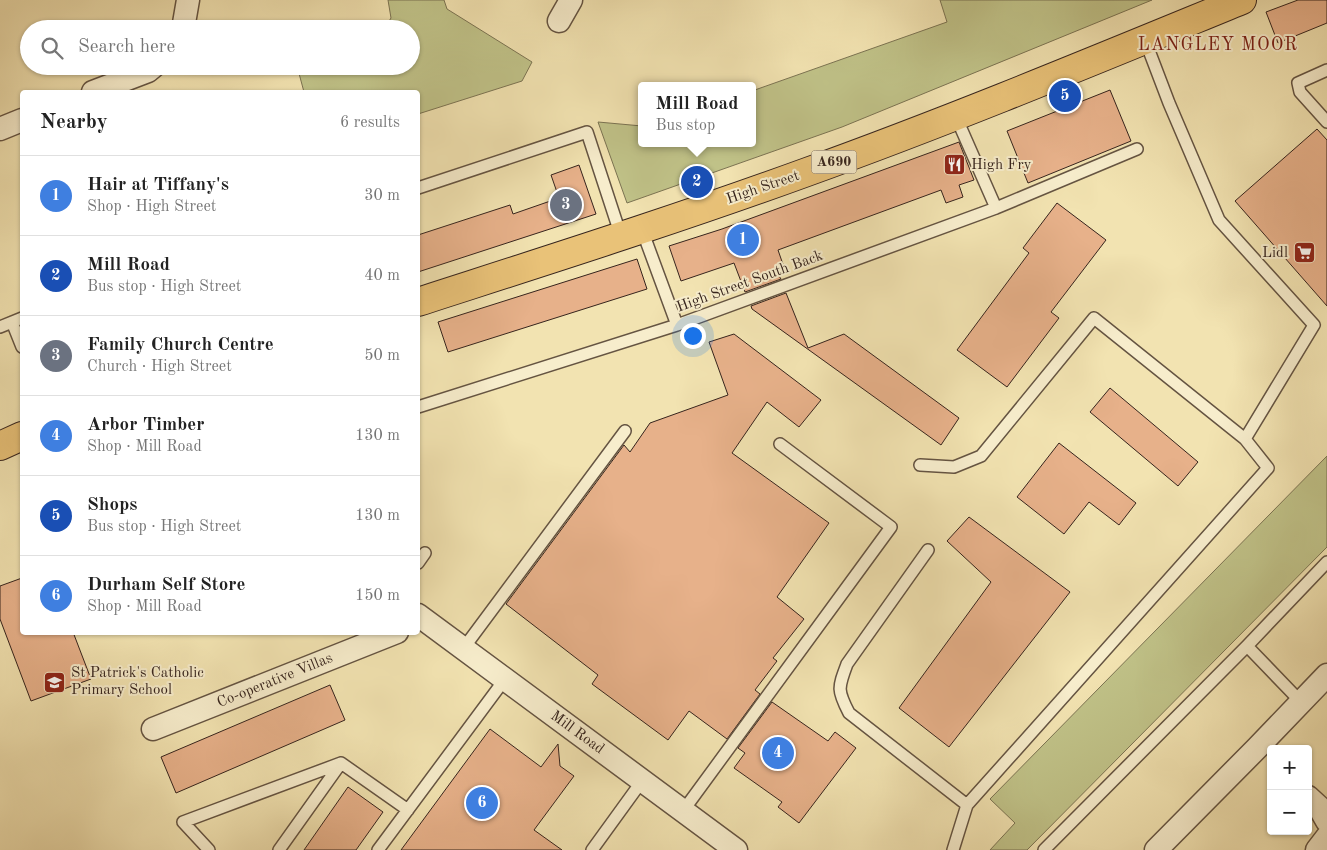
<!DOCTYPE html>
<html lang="en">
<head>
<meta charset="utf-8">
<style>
  :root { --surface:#fff; --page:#f2f2f2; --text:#222; --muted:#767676; --line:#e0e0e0; --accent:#7c3aed }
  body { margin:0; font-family:"Old Standard TT",serif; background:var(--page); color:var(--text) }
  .controls { position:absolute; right:15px; bottom:15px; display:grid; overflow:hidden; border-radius:5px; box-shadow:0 1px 4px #0004 }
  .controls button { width:45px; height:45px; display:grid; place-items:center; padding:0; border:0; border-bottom:1px solid var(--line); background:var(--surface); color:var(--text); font:25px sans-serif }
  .you { position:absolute; left:692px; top:335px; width:18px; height:18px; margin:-12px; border:4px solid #fff; border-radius:50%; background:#1a73e8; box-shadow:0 0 0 8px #1a73e833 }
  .badge { display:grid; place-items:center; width:32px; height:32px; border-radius:50%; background:var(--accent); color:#fff; font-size:16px; font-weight:700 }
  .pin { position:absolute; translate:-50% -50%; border:2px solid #fff; box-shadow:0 1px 5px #0006 }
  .popup { position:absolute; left:638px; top:82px; width:118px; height:65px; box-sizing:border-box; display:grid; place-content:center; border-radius:5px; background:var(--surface); filter:drop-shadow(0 1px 4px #0005); font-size:16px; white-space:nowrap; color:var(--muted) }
  .popup b { font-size:19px; color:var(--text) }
  .popup::after { content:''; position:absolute; left:50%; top:100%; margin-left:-10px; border:10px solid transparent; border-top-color:var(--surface) }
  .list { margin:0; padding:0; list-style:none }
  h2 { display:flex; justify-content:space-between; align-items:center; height:65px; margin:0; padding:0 20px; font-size:21px }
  h2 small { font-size:16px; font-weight:400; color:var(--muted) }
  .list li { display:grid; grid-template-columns:32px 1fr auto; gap:15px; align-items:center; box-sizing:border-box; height:80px; padding:0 20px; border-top:1px solid var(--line) }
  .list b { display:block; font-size:19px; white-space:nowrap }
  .list p { margin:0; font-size:16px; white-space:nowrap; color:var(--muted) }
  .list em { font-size:16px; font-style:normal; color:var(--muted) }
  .icon { flex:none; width:28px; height:28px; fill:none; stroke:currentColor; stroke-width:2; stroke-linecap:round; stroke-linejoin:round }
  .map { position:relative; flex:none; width:1327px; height:850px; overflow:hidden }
  .search { position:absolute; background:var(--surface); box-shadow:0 1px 4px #0004; left:20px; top:20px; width:400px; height:55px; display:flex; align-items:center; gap:12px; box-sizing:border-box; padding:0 18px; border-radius:28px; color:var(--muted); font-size:19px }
  .panel { position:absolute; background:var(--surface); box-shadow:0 1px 4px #0004; left:20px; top:90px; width:400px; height:545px; border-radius:5px }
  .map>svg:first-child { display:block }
  .green { fill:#c0c288; stroke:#7b7352 }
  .building { fill:#e7b18a; stroke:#36241d }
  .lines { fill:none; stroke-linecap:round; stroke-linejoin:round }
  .service-casing { stroke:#655442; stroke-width:14 }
  .minor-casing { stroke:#655442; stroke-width:25 }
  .primary-casing { stroke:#36241d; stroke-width:30 }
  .service { stroke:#f7edcc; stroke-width:11 }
  .minor { stroke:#f7edcc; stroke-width:22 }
  .primary { stroke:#e9c278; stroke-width:28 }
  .labels { text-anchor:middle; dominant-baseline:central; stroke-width:4; stroke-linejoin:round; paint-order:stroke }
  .shield { fill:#f7edcc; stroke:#706052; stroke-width:1 }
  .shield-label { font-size:14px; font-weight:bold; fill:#36241d }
  .poi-label { font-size:15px; fill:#36241d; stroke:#f7edcc; text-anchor:start }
  .street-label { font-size:15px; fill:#36241d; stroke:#f7edcc }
  .quarter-label { font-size:18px; letter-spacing:1px; fill:#7a1f14; stroke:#f7edcc }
</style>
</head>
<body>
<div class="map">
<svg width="1327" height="850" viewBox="0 0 1327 850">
  <rect width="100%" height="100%" fill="#f2e3b1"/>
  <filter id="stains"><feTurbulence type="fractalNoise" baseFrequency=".004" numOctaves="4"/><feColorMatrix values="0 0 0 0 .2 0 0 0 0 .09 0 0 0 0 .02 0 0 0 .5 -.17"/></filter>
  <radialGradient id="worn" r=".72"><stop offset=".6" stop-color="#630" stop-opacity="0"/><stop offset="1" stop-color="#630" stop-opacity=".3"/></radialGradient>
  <path class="green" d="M 388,0 L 444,0 L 447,9 L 532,62 L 522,81 L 418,114 L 418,92 L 304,92 L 297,66 L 411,66 L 411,29 L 384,29 L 391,18 Z
    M 940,0 L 1152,0 L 842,127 L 627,203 L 598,122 L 642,126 L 642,143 L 752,143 L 752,91 L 947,22 Z
    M 1327,456 L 1327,547 L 1027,850 L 990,850 L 1015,823 L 990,799 Z"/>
  <path class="building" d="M 1298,0 L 1327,0 L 1327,23 L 1278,43 L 1266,12 Z
    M 1110,90 L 1131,141 L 1028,183 L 1007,131 Z
    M 1317,129 L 1327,140 L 1327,306 L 1235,201 Z
    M 959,142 L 974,180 L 959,185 L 963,197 L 946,203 L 941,190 L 778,250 L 786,273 L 779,276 L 781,279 L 745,292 L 734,263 L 681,281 L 669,246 L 722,229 Z
    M 579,165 L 596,214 L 418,272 L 418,235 L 510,205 L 513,214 L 559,198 L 551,175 Z
    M 1057,203 L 1106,240 L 1051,312 L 1059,318 L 1007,387 L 957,350 L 1029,253 L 1023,248 Z
    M 637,259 L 647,289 L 448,352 L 438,322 Z
    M 786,293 L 808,348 L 844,334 L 959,418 L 941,445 L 752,309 L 751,306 Z
    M 734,334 L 821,400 L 799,427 L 767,402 L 732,453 L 829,523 L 777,597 L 804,619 L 773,658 L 777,661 L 755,690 L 760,694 L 727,739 L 689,711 L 668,740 L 592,684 L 598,675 L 506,604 L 624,445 L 630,452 L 650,423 L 728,395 L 709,342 Z
    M 1110,388 L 1198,462 L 1178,486 L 1090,412 Z
    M 1059,443 L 1136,503 L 1119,525 L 1089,502 L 1064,534 L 1017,497 Z
    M 969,517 L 1070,592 L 949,747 L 899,708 L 991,582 L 947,541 Z
    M 22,578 L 22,632 L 73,632 L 91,679 L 31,701 L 0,619 L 0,586 Z
    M 330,685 L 345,720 L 176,793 L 161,757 Z
    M 772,702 L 828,741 L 835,732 L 856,748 L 799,823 L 778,807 L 782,802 L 734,768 L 745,753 L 738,748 Z
    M 490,729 L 541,767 L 558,744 L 560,766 L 574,776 L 534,830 L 562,850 L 401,850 Z
    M 348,787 L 383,812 L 356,850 L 304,850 Z"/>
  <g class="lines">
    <defs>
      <path id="service" d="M 1145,40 L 1169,103 L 1219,220 L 1314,325 L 1245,439
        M 1327,70 L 1298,83 L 1300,92 L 1327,122
        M 418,188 L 587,132 L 621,236
        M 996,208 L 1137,149
        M 642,230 L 677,325
        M 12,322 L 22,347
        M 0,327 L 22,318
        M 418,407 L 677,325 L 996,208 L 956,117
        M 920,465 L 954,467 L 981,456 L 1094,318 L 1245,439 L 1268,468 L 967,805 L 953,850
        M 928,550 L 847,664 C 838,688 837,690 849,713 L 967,805
        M 418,563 L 425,553
        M 1247,646 L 1301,702
        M 463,649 L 625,431
        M 683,811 L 891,527 L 780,444
        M 209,850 L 183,822 L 341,763
        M 279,850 L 341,763 L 408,810
        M 378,850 L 505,679
        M 592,850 L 642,781
        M 1044,850 L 1247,646 L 1327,562"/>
      <path id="minor" d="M 559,21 L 571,0
        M 183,29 L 188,0
        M 93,92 L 148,71 L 154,66
        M 0,129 L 22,120
        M 418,615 L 736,850
        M 153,729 L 397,632
        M 1308,797 L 1319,807 L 1327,821
        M 1156,850 L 1257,748 L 1327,675
        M 1317,850 L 1327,837"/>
      <path id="primary" d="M 418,302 C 548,260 678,219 807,172 C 954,119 1098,59 1242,0
        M 0,446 L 22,436"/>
    </defs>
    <use href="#service" class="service-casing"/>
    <use href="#minor" class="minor-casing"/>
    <use href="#primary" class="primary-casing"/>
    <use href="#service" class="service"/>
    <use href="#minor" class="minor"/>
    <use href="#primary" class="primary"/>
  </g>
  <defs>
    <symbol id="restaurant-square" viewBox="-11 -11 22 22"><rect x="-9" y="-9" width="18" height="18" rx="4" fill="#8f2418" stroke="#f7edcc"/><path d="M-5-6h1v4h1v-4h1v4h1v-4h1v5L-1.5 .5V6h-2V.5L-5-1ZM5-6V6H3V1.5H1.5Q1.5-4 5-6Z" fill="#fff"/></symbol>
    <symbol id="supermarket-square" viewBox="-11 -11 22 22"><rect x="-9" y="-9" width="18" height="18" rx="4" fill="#8f2418" stroke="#f7edcc"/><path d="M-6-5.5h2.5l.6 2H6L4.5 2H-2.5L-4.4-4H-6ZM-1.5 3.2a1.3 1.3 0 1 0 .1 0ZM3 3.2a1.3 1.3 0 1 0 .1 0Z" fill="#fff"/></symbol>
    <symbol id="school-square" viewBox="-11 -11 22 22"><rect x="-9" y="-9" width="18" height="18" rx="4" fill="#8f2418" stroke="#f7edcc"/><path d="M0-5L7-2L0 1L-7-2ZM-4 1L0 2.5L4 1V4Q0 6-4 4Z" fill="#fff"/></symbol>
  </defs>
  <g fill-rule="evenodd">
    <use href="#restaurant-square" x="942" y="152" width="25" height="25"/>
    <use href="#supermarket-square" x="1292" y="240" width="25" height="25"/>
    <use href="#school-square" x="42" y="670" width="25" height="25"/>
  </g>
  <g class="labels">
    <rect class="shield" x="811.5" y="150.5" width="45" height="23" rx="4"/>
    <g class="shield-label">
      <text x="834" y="162">A690</text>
    </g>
    <g class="poi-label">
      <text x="971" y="165">High Fry</text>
      <text x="1288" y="253" text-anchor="end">Lidl</text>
      <text x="71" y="673">St Patrick's Catholic<tspan x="71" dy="17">Primary School</tspan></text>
    </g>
    <g class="street-label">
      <text transform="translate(763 188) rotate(-19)">High Street</text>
      <text transform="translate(750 282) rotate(-20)">High Street South Back</text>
      <text transform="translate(275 681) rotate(-22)">Co-operative Villas</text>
      <text transform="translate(577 733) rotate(36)">Mill Road</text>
    </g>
    <g class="quarter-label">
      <text x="1218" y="45">LANGLEY MOOR</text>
    </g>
  </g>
  <rect width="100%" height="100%" filter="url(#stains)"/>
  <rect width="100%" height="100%" fill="url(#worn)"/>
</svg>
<div class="controls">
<button>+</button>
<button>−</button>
</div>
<div class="you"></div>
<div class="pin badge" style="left:743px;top:240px;background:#3f7fe0">1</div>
<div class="pin badge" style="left:697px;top:182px;background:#1a4fb4">2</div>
<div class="popup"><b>Mill Road</b>Bus stop</div>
<div class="pin badge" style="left:566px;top:205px;background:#6b7280">3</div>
<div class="pin badge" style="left:778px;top:753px;background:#3f7fe0">4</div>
<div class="pin badge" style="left:1065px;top:96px;background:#1a4fb4">5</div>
<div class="pin badge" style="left:482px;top:803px;background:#3f7fe0">6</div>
<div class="search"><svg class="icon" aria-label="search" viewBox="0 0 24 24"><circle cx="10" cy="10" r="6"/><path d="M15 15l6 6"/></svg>Search here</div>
<section class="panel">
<h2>Nearby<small>6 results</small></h2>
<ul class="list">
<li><span class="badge" style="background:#3f7fe0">1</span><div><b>Hair at Tiffany's</b><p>Shop · High Street</p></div><em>30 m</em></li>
<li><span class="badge" style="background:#1a4fb4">2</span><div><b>Mill Road</b><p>Bus stop · High Street</p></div><em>40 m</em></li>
<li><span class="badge" style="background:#6b7280">3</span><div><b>Family Church Centre</b><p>Church · High Street</p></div><em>50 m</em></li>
<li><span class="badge" style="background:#3f7fe0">4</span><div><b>Arbor Timber</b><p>Shop · Mill Road</p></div><em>130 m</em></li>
<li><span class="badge" style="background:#1a4fb4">5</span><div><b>Shops</b><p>Bus stop · High Street</p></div><em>130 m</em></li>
<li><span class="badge" style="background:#3f7fe0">6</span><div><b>Durham Self Store</b><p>Shop · Mill Road</p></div><em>150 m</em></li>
</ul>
</section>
</div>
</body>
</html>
